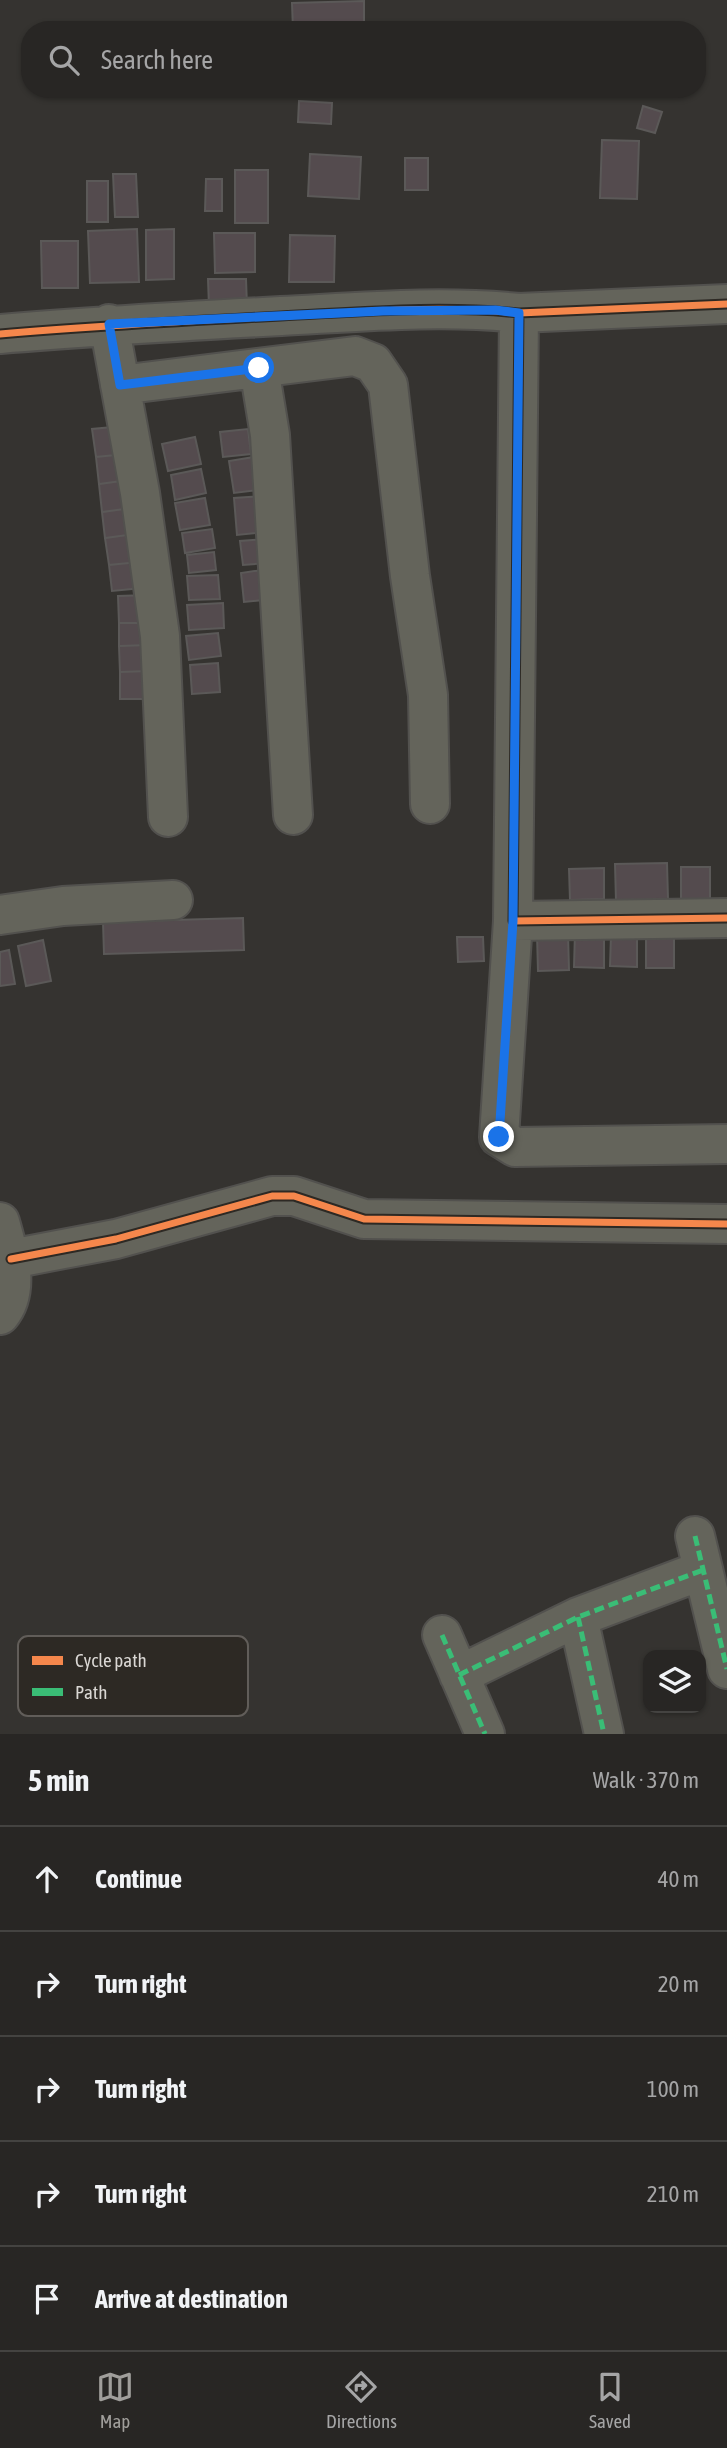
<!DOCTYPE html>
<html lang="en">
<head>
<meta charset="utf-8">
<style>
  :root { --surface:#282624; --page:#302e2c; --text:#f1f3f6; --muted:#a5a5a6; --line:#444341; --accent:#a09e9b }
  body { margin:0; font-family:"Asap Condensed",sans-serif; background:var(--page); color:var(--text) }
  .controls { position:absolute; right:21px; bottom:21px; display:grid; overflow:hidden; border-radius:14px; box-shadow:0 2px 5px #0004 }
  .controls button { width:63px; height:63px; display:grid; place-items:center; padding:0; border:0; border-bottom:2px solid var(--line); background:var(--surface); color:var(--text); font:35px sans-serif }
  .stop { position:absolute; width:21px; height:21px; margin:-16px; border:5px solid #1a73e8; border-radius:50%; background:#fff }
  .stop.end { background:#1a73e8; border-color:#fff; box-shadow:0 2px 7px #0008 }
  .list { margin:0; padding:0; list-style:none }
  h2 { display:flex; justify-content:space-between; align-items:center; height:91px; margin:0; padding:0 28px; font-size:30px }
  h2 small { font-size:23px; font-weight:400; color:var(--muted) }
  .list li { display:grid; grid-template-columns:46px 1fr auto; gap:21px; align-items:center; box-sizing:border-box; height:105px; padding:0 28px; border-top:2px solid var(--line) }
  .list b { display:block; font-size:26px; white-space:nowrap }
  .list em { font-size:23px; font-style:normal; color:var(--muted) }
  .icon { flex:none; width:38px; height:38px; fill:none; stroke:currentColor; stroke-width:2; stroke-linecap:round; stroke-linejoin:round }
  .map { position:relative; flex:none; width:727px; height:1734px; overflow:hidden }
  .search { position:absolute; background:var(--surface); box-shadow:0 2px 5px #0004; left:21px; right:21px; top:21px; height:77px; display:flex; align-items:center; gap:18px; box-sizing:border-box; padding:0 24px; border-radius:28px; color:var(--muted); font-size:26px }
  .sheet { height:616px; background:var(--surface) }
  nav { display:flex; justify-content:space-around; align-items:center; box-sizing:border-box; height:98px; border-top:2px solid var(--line); background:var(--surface); font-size:19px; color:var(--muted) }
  nav a { display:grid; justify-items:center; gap:4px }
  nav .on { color:var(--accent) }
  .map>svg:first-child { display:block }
  .building { fill:#544b4e; stroke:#5b5958; stroke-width:2 }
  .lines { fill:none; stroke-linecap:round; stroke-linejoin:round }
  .minor-casing { stroke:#52514e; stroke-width:42 }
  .minor { stroke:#64645b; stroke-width:38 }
  .quiet { stroke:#3abd76; stroke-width:5; stroke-dasharray:10 5; stroke-linecap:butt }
  .cycleway-casing { stroke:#2d2924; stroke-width:11 }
  .cycleway { stroke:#f5874c; stroke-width:7 }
  .route { stroke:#1a73e8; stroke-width:9 }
  .key { fill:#2d2924; stroke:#615d59; stroke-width:2 }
  .key-label { font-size:19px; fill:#dad7d4 }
</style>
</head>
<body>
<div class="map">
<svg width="727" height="1734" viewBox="0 0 727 1734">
  <rect width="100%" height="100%" fill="#353330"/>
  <path class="building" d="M 364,1 L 364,30 L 293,30 L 292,3 Z
    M 299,101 L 332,103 L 331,124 L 298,122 Z
    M 643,106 L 662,112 L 655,133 L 637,128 Z
    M 602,140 L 639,141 L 637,199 L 600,198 Z
    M 310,154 L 361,157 L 359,199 L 308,196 Z
    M 405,158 L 428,158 L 428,190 L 405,190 Z
    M 235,170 L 268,170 L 268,223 L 235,223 Z
    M 113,174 L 136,174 L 138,217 L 115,217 Z
    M 206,179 L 222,179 L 222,211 L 205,211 Z
    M 87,181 L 108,181 L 108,222 L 87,222 Z
    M 137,229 L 139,282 L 90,283 L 88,231 Z
    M 174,229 L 174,279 L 146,280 L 146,230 Z
    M 214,233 L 255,233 L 255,272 L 215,273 Z
    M 290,235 L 335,236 L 334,282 L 289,282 Z
    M 41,241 L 78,241 L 78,288 L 42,288 Z
    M 208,279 L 246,279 L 247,306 L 209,307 Z
    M 123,426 L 126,454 L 96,457 L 92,429 Z
    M 248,429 L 251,454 L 223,457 L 220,432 Z
    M 195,437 L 201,464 L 168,471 L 162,444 Z
    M 126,454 L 129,480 L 99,484 L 96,457 Z
    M 254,457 L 259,490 L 234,493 L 229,461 Z
    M 201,469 L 206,493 L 175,500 L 171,475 Z
    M 129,480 L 132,508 L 102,512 L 99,484 Z
    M 263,496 L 266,532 L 237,535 L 234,498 Z
    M 205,498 L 210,525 L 180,530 L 175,503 Z
    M 132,508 L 135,534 L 105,538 L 102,512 Z
    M 212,529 L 215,548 L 185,553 L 182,533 Z
    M 135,534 L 139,562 L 109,565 L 105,538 Z
    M 266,539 L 268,563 L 243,565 L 240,541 Z
    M 214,552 L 216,570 L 189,573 L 187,555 Z
    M 139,562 L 142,588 L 112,591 L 109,565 Z
    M 269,569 L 272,599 L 244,602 L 241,573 Z
    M 218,575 L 220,599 L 189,600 L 187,576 Z
    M 148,595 L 148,623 L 119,623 L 118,596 Z
    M 223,603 L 224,628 L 189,630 L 187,605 Z
    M 119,623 L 148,623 L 149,645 L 119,646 Z
    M 218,633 L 221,656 L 189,660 L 186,636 Z
    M 149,645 L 149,671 L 120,672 L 119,646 Z
    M 218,663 L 220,692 L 192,694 L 190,665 Z
    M 149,671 L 150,699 L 120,699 L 120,672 Z
    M 667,863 L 668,899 L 616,901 L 615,864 Z
    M 681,867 L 710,867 L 710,899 L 681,899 Z
    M 604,868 L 604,899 L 570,900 L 569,869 Z
    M 243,918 L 244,950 L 104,954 L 103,922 Z
    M 575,932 L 604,932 L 604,968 L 574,967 Z
    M 568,933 L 569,970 L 538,971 L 537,934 Z
    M 646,934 L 674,934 L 674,968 L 646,968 Z
    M 611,935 L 637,936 L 637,967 L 610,966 Z
    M 457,937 L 483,937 L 484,961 L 458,962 Z
    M 43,940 L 51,981 L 26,986 L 18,946 Z
    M 9,950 L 15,984 L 0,986 L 0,952 Z"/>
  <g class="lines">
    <defs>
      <path id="minor" d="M 519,313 L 513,921 L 727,918
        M 109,324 L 140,493 L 160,636 L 168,817
        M 0,334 C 94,326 187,321 281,316 C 360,312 440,305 519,313 L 727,304
        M 259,368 L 270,435 L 293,815
        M 120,385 L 355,356 L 373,363 L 388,385 L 410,576 L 428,695 L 430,804
        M 0,915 L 63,906 L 173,900
        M 513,921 L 499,1137 L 515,1147 L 727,1144
        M 0,1222 C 8,1251 21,1290 0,1315
        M 11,1259 L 116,1239 L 272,1196 L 294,1196 L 364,1219 L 727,1224
        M 695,1536 L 727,1669
        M 578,1617 L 604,1734
        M 442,1635 L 485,1734
        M 459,1675 L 578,1617 L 703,1570"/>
    </defs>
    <use href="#minor" class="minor-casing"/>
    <use href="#minor" class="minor"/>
    <path class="quiet" d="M 695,1536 L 727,1669
      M 578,1617 L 604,1734
      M 442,1635 L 485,1734
      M 459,1675 L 578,1617 L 703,1570"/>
    <defs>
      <path id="cycleway" d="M 519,313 L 513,921 L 727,918
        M 0,334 C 94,326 187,321 281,316 C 360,312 440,305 519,313 L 727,304
        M 11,1259 L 116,1239 L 272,1196 L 294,1196 L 364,1219 L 727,1224"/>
    </defs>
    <use href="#cycleway" class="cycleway-casing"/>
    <use href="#cycleway" class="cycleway"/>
  </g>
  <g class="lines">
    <path class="route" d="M 259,368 L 120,385 L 109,324 L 383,311 L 495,310 L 519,313 L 513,921 L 499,1137"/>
  </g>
  <rect x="18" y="1636" width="230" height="80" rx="10" class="key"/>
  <rect x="32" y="1656" width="31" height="9" fill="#f5874c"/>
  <rect x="32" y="1688" width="31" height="8" fill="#3abd76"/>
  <g class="key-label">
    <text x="75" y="1667">Cycle path</text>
    <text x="75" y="1699">Path</text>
  </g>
</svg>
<div class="controls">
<button><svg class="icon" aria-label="layers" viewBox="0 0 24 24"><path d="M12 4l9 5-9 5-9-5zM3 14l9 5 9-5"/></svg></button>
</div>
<div class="stop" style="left:259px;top:368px"></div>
<div class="stop end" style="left:499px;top:1137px"></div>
<div class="search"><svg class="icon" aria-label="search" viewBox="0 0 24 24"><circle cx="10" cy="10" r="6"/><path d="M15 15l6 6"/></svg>Search here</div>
</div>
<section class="sheet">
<h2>5 min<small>Walk · 370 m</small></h2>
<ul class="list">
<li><svg class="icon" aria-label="ahead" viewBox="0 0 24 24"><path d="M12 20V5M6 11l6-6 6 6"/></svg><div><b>Continue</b></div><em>40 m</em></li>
<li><svg class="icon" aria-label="right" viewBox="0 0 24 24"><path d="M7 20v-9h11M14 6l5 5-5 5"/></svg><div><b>Turn right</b></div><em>20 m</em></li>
<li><svg class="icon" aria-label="right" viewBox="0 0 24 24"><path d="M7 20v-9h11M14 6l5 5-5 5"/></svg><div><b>Turn right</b></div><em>100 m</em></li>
<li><svg class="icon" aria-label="right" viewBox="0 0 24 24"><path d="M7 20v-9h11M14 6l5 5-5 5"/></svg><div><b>Turn right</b></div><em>210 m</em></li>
<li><svg class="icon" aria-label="arrive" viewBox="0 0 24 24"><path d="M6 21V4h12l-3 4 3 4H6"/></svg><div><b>Arrive at destination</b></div></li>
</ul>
</section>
<nav>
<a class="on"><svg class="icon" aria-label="map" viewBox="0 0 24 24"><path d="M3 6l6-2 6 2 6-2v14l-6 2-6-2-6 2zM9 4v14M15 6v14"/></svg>Map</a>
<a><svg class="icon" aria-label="directions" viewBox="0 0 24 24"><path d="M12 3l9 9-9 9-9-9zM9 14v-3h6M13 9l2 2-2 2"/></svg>Directions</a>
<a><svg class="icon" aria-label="saved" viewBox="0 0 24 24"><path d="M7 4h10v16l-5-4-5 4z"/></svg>Saved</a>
</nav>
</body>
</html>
